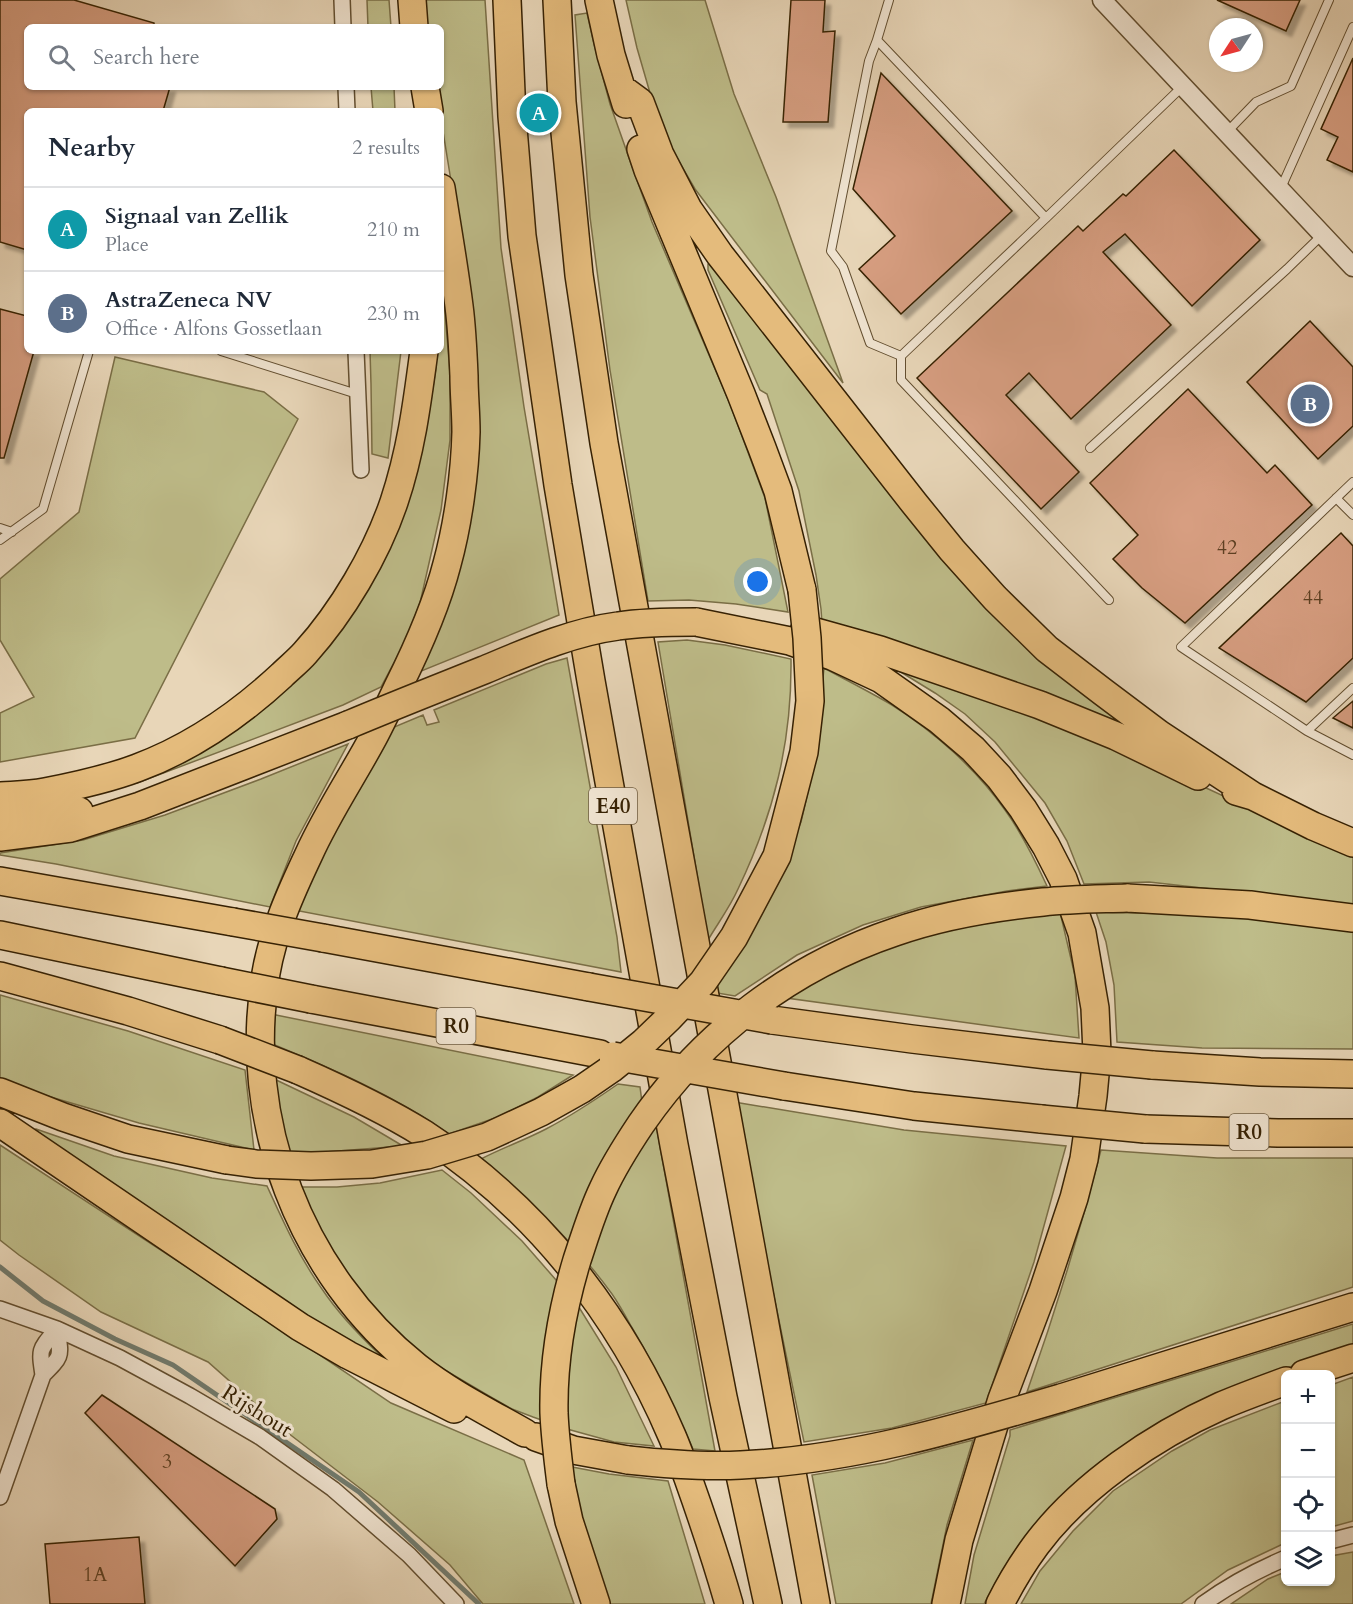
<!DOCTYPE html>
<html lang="en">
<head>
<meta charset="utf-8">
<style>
  :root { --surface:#fff; --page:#f6f6f7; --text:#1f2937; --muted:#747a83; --line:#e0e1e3; --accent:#1a73e8 }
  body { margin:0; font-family:Cardo,serif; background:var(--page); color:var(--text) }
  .controls { position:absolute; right:18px; bottom:18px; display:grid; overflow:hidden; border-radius:9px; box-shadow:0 2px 4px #0004 }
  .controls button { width:54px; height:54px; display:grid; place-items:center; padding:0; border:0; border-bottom:2px solid var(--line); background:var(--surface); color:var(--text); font:30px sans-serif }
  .compass { position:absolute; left:1209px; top:18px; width:54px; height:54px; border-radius:50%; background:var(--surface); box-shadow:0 2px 4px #0004; rotate:234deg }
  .you { position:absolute; left:758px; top:582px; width:21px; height:21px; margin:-15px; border:4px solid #fff; border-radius:50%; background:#1a73e8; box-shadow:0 0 0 9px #1a73e833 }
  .badge { display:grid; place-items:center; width:39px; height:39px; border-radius:50%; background:var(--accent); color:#fff; font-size:20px; font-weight:700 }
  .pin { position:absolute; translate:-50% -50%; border:3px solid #fff; box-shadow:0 2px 6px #0006 }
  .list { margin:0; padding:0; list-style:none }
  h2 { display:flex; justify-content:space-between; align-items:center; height:78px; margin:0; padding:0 24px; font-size:26px }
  h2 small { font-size:20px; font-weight:400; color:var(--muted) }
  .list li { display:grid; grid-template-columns:39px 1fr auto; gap:18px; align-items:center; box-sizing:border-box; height:84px; padding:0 24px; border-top:2px solid var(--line) }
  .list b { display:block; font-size:22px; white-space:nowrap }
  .list p { margin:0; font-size:20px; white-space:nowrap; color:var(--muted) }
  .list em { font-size:20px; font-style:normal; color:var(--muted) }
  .icon { flex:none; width:33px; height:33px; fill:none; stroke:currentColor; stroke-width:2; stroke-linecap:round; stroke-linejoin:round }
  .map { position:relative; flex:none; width:1353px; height:1604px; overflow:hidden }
  .search { position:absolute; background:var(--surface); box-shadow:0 2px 4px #0004; left:24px; top:24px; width:420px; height:66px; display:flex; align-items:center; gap:15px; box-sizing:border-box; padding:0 21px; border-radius:9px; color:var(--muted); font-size:22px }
  .panel { position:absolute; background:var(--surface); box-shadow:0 2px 4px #0004; left:24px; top:108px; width:420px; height:246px; border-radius:9px }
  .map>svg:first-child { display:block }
  .green { fill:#bebc89; stroke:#7a6e46; stroke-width:1.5 }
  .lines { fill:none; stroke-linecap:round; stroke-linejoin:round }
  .stream { stroke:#717b6e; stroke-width:5 }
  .building { fill:#d79e81; stroke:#362103; stroke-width:1.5; filter:url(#shadow) }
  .service-casing { stroke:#624e30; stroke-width:10 }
  .minor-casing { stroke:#624e30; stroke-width:18 }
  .tertiary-casing { stroke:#624e30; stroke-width:21 }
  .motorway-casing { stroke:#362103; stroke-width:30 }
  .service { stroke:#f0e4d1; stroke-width:8 }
  .minor { stroke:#f0e4d1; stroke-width:15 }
  .tertiary { stroke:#f0e4d1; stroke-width:18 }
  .motorway { stroke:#e4bb7c; stroke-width:27 }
  .motorway-bridge-casing { stroke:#362103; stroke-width:30; stroke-linecap:butt }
  .motorway-bridge { stroke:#e4bb7c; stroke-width:27 }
  .labels { text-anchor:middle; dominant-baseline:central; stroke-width:6; stroke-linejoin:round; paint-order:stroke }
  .number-label { font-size:20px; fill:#5e4022 }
  .shield { fill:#f0e4d1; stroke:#6e5c41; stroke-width:1.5 }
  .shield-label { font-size:21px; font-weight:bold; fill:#362103 }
  .street-label { font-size:22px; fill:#362103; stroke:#f0e4d1 }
</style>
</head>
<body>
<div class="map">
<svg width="1353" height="1604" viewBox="0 0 1353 1604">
  <defs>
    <filter id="shadow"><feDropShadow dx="5.5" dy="5.5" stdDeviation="1.5" flood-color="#0004"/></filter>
  </defs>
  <rect width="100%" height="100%" fill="#e8d6b8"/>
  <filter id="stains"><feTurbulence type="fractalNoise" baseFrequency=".00333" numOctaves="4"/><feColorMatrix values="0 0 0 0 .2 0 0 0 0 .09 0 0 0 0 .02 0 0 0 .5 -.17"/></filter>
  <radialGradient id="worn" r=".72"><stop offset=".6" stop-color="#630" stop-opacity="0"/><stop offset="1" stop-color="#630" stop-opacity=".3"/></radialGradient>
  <path class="green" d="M 367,0 L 389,0 L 391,27 L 368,27 Z
    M 424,0 L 485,0 L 501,248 L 524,407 L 559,615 L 419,672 L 442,613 L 467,280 L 441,119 L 441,111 L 435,87 L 441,87 L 441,27 L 426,27 Z
    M 626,0 L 705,0 L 734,94 L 776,197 L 843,383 L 695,189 L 661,131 L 637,48 Z
    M 587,13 L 594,44 L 610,104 L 628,155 L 652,222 L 730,404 L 765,498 L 788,612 L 736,604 L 689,600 L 648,601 L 610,370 L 590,217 L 575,15 Z
    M 371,87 L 394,87 L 395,111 L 373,111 Z
    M 715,262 L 781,352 L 1141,735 L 822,624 L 821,609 L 816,575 L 799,491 L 767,394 L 760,390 L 708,270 L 708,264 Z
    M 441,280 L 445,312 L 450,374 L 450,440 L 441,510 L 420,603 L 405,642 L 381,687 L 343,705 L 137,783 L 136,778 L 278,696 L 411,483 L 426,432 L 436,368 L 436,351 L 441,351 Z
    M 370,351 L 401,351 L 388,458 L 372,454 L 371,384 Z
    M 115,357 L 264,392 L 298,419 L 135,738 L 0,762 L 0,713 L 34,697 L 0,640 L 0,579 L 79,512 Z
    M 687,640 L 725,645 L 791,659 C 792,742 774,814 738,889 C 730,907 718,923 708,940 L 658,642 Z
    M 567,658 L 617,937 L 621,972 L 294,910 L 387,730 L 423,715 L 427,725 L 439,722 L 434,710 L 546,664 Z
    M 891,666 L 989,696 L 1204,787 L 1353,856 L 1353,905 L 1149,882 L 1084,884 L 1067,841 L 1045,803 L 995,742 L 965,714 L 935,693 Z
    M 824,668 C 846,680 870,692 892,705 C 935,732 976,769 1005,810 C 1022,833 1035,860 1047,886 L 1007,891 L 921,907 L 863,925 L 797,955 L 735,996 L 711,992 L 744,944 L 765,908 L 801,822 L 814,766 Z
    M 348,744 L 296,841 L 270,907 L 56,864 L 0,855 L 0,853 L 83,840 L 165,815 L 261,779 Z
    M 1060,912 L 1075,976 L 1079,1038 L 779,997 L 914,934 L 964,925 Z
    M 1096,912 L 1224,915 L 1353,931 L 1353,1049 L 1202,1048 L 1117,1042 L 1114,985 L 1106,942 Z
    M 0,995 L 128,1031 L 245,1070 L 254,1150 L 139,1123 L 10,1085 L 0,1079 Z
    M 271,1014 L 573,1075 L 538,1097 L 498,1117 L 449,1134 C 394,1095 332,1069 270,1043 Z
    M 272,1078 L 354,1117 L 403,1146 L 286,1155 Z
    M 618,1084 L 640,1087 L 646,1133 L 655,1119 L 715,1451 L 693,1449 C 674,1407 655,1366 631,1326 C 625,1315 619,1304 612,1294 C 575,1243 529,1199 481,1159 C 502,1148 525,1140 546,1129 C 571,1116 595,1100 618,1084 Z
    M 734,1102 L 904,1130 L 1066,1146 L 1034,1262 L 986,1403 L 892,1428 L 804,1442 Z
    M 36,1129 L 114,1156 L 212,1178 L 267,1186 C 283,1221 299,1257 322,1289 C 338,1313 359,1335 380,1355 L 376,1361 L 36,1137 Z
    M 0,1145 L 274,1324 L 391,1403 L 524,1460 L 574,1604 L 483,1604 L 450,1565 L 378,1502 L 288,1433 L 208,1362 L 101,1312 L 19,1255 L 0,1240 Z
    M 1101,1150 L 1217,1158 L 1353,1158 L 1353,1287 L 1027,1392 C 1055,1313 1080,1232 1101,1150 Z
    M 442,1170 L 471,1193 L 522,1241 L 577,1304 L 616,1367 L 654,1446 L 614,1442 L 567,1429 L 533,1417 L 512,1409 L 489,1396 L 416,1353 L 345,1279 L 294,1187 L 337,1187 L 380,1183 Z
    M 1353,1324 L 1353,1345 L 1236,1386 L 1098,1466 L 1056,1501 L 1019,1545 L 1001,1573 L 984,1604 L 965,1604 L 974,1555 L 1010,1436 L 1010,1430 Z
    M 1353,1377 L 1353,1521 L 1331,1527 L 1331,1385 Z
    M 1285,1401 L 1285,1543 L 1228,1570 L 1181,1604 L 1021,1604 L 1040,1571 L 1073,1531 L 1113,1491 L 1172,1451 L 1210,1430 Z
    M 973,1440 L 947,1525 L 931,1604 L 836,1604 L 812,1475 L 885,1463 Z
    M 567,1466 L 609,1474 L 668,1481 L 705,1604 L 606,1604 Z
    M 1353,1552 L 1353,1604 L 1231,1604 L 1268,1579 L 1285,1572 L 1286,1582 L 1330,1582 L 1331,1556 Z"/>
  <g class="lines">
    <path class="stream" d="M 0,1267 L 43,1301 L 115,1339 L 173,1365 L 359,1492 L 479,1604"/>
  </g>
  <path class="building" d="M 0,0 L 74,0 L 154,23 L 154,27 L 27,27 L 27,87 L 170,87 L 163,111 L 27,111 L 27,250 L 0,242 Z
    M 791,0 L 825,0 L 823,32 L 835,31 L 828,122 L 783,122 Z
    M 1217,0 L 1300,0 L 1286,31 Z
    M 1353,58 L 1353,172 L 1327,160 L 1338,137 L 1321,129 Z
    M 881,73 L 1012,211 L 901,314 L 859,269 L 895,236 L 853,189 Z
    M 1174,150 L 1260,240 L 1192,306 L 1125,234 L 1103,252 L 1171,325 L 1071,419 L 1029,373 L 1006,395 L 1079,472 L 1041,509 L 917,378 L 1078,226 L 1083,231 L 1123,194 L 1126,196 Z
    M 0,309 L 27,316 L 27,351 L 34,351 L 4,458 L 0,458 Z
    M 1310,321 L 1353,367 L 1353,426 L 1318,459 L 1247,382 Z
    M 1188,389 L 1267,473 L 1275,465 L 1312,505 L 1185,623 L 1142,588 L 1113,559 L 1138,535 L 1090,483 Z
    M 1341,533 L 1353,546 L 1353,658 L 1306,702 L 1219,648 Z
    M 1353,701 L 1353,728 L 1333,718 Z
    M 102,1395 L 275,1509 L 277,1519 L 235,1566 L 85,1413 Z
    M 139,1537 L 145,1604 L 50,1604 L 45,1544 Z"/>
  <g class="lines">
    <defs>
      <path id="service" d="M 889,0 L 877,40 L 1046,218 L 1183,86
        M 877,40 L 869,61 L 831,251 L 843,267 L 870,343 L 901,356
        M 1227,132 L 1256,102 L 1291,86 L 1329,0
        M 1281,188 L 1353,27
        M 1046,218 L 901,356 L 901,380 L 1109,600
        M 221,351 L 357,394
        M 1090,448 L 1287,269 L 1322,235
        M 1353,482 L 1181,647 L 1307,731 L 1353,688
        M 1336,498 L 1353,515
        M 0,528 L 12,532
        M 0,540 L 43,509 L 89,351
        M 1307,731 L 1353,755"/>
      <path id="minor" d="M 342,0 L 343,27
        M 346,87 L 347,111
        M 356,351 L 361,470
        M 0,1309 L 57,1329 L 120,1358 L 190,1396 L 260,1437 L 333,1489 L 409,1555 L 456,1604
        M 43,1375 C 39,1348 39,1350 57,1329
        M 0,1497 L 43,1375 C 63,1355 61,1357 57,1329
        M 1330,1541 L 1353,1535
        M 1203,1604 C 1231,1584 1255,1571 1286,1558"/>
      <path id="tertiary" d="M 1102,0 L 1353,267"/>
      <path id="motorway" d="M 412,0 L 414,27
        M 507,0 L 512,116 L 522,236 L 558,485 L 591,681 L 674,1145 L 723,1397 L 768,1604
        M 557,0 L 562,102 L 579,275 L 604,443 L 816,1604
        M 599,0 L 611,55 L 626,104
        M 425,87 L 429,111
        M 621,88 L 640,102 L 660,155 L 688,209 L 720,255 L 914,503 L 952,550 L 995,598 L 1047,649 L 1103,692 L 1159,734 L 1253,796
        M 641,149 L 648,170 L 741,394 L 762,448 L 778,491 L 802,590
        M 441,188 C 447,227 454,266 459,306 C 462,329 463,352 464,376 C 464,394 466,413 466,432 C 465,473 458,524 447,564 C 436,607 418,647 398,687 C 390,704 382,721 373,738 C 352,777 327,814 309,854 C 291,892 273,932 266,973 C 241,1120 300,1274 417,1367 C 450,1393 488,1412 525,1433
        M 696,622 L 790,641 L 832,656 L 881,679 L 939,720 L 973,749 L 999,777 L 1023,809 L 1046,846 L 1063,879 L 1082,933 L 1095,1008 L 1097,1053 L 1093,1096 L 1084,1159 L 1074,1198 L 1043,1291 L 1002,1399 L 959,1540 L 946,1604
        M 805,629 L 880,650 L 1040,705 L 1116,736 L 1198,776
        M 1236,791 L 1253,796 L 1313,826 L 1353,843
        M 0,796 C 15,795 30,795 45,792 C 76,786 108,779 137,768 C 191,748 240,714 282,675 C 289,668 298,661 305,653 C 342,612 376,555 394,502 C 411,451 417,404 424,351
        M 0,814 L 59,813 L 79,811
        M 0,837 L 71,828 L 140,806 L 348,725
        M 0,881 L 233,922
        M 1127,898 L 1250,905 L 1353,918
        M 0,935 L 221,981
        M 323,938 L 589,987
        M 0,976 L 128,1011 L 220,1040
        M 311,999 L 600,1054
        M 772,1020 L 912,1039 L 1047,1055
        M 1152,1065 L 1260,1072 L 1353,1074
        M 298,1070 C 341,1089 384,1109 424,1134 C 536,1207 620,1314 672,1436 C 678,1450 683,1464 688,1478 C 703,1520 717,1562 729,1604
        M 784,1086 L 914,1106 L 1041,1119
        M 0,1092 L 63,1117 L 128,1139 L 227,1160
        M 0,1123 L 300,1327 L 348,1355 L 454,1409
        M 1145,1129 L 1278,1133 L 1353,1133
        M 1304,1374 L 1353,1358
        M 1061,1398 L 1353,1307
        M 536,1437 L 573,1450 L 628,1460
        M 561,1484 L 569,1521 L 596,1604
        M 1000,1604 C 1010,1584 1022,1564 1036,1545 C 1080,1486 1154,1436 1221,1406 C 1242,1397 1264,1389 1286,1381"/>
    </defs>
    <use href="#service" class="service-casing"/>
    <use href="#minor" class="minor-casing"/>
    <use href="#tertiary" class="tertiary-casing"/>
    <use href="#motorway" class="motorway-casing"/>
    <use href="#service" class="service"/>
    <use href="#minor" class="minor"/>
    <use href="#tertiary" class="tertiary"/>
    <use href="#motorway" class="motorway"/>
    <defs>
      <path id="motorway-bridge" d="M 348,725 C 393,706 439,688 484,670 C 527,652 572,632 618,626 C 644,622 670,622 696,622
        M 233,922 L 323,938
        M 221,981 L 311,999
        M 589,987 L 772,1020
        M 220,1040 L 298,1070
        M 1047,1055 L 1152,1065
        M 613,1056 L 784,1086
        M 1041,1119 L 1145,1129
        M 227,1160 L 256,1164 L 311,1166 L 372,1164 L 427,1155 L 487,1137 L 541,1112 L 582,1089 L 611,1069 L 643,1043 L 669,1018 L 703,982 L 734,937 L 777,856 L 804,752 L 810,701 L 807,638 L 802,590
        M 628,1460 C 665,1464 703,1467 741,1465 C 851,1460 956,1429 1061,1398
        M 561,1484 C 558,1460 555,1437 554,1413 C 553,1361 562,1310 577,1260 C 585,1236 592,1212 603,1189 C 613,1167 627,1145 641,1124 C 703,1034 791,967 895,932 C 943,915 993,907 1043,902 C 1071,899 1099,899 1127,898"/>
    </defs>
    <use href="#motorway-bridge" class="motorway-bridge-casing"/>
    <use href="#motorway-bridge" class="motorway-bridge"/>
  </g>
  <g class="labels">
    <g class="number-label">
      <text x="1227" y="547">42</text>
      <text x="1313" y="597">44</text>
      <text x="167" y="1461">3</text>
      <text x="95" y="1574">1A</text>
    </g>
    <g class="shield">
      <rect x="589" y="788" width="48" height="36" rx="4.5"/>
      <rect x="436.5" y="1008" width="39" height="36" rx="4.5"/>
      <rect x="1229.5" y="1114" width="39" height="36" rx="4.5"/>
    </g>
    <g class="shield-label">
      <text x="613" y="806">E40</text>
      <text x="456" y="1026">R0</text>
      <text x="1249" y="1132">R0</text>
    </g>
    <g class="street-label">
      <text transform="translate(257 1411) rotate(32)">Rijshout</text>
    </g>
  </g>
  <rect width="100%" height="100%" filter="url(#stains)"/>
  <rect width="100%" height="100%" fill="url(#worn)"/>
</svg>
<div class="controls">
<button>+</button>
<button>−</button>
<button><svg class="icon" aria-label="locate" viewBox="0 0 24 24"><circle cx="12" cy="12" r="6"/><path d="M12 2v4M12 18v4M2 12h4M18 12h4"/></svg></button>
<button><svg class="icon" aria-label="layers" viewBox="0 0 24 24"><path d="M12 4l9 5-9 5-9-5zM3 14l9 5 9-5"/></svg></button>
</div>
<svg class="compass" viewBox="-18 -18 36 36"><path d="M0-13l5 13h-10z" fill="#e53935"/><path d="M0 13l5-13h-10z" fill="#747a83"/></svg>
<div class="you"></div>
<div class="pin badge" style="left:539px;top:113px;background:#0f9aa8">A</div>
<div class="pin badge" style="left:1310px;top:404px;background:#5c6f8a">B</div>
<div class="search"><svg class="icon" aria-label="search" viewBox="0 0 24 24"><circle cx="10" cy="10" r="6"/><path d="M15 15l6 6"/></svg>Search here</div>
<section class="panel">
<h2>Nearby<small>2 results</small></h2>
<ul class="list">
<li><span class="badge" style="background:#0f9aa8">A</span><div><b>Signaal van Zellik</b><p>Place</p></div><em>210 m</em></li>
<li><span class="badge" style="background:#5c6f8a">B</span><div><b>AstraZeneca NV</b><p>Office · Alfons Gossetlaan</p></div><em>230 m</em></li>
</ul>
</section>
</div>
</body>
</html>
